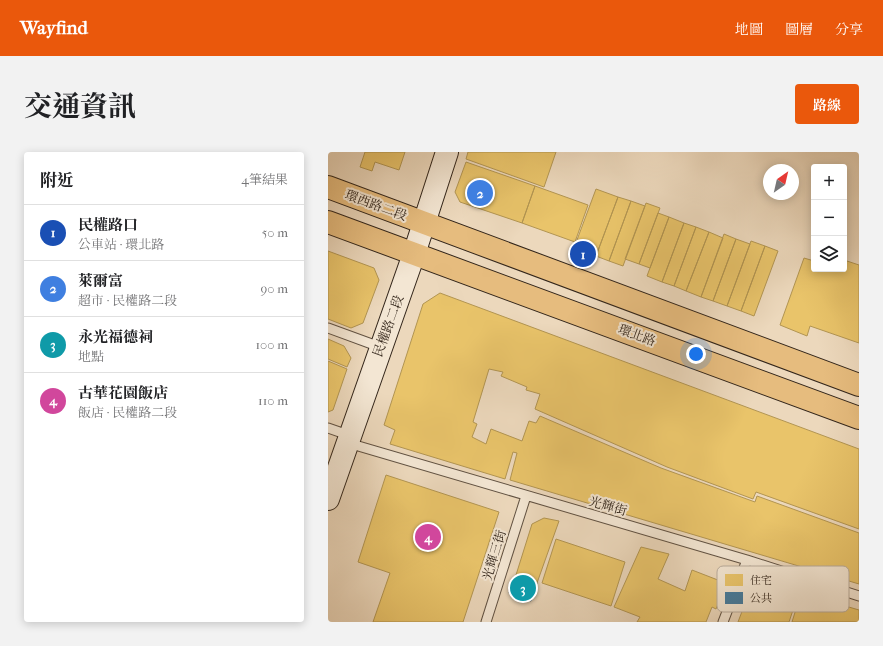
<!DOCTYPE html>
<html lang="zh-TW">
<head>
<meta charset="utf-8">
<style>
  :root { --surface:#fff; --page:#f2f2f2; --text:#202124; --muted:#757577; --line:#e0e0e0; --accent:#ea580c }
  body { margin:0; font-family:"IM FELL French Canon","Noto Serif TC",serif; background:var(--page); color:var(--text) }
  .controls { position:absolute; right:12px; top:12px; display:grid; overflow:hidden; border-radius:4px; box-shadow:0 2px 10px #0003 }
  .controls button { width:36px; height:36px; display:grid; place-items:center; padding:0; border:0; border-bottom:1px solid var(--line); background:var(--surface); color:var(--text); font:20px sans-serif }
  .compass { position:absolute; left:435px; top:12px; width:36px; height:36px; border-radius:50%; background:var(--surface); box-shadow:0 2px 10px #0003; rotate:34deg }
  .you { position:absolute; left:368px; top:202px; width:14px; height:14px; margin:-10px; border:3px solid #fff; border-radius:50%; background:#1a73e8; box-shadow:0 0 0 6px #1a73e833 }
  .badge { display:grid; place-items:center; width:26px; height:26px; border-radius:50%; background:var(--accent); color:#fff; font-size:13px; font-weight:700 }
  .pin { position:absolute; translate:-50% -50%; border:2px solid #fff; box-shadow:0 1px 4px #0006 }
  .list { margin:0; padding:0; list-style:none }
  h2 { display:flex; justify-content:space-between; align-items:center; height:52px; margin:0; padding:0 16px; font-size:17px }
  h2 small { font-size:13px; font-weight:400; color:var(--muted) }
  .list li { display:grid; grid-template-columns:26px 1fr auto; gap:12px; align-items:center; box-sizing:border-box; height:56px; padding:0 16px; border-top:1px solid var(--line) }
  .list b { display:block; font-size:15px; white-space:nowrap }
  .list p { margin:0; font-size:13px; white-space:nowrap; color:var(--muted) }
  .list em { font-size:13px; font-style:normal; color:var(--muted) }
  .icon { flex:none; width:22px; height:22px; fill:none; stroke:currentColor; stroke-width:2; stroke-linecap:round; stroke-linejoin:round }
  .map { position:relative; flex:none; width:531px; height:470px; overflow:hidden; border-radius:4px }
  header { display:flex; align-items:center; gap:24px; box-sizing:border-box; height:56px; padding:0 20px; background:var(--accent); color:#fff }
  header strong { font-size:19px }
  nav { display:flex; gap:22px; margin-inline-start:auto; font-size:14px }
  .intro { display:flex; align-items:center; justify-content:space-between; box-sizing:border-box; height:96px; padding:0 24px }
  h1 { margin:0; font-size:28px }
  .button { padding:10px 18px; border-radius:4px; background:var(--accent); color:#fff; font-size:14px; font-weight:700 }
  main { display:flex; gap:24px; padding:0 24px }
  aside { flex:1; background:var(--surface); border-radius:4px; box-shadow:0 2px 10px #0003 }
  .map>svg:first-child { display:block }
  .homes { fill:#e9c46a; stroke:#b29552 }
  .public { fill:#457b9d; stroke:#406276 }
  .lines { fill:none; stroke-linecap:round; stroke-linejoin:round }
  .lane-casing { stroke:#615243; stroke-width:11 }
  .secondary-casing { stroke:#33261b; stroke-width:24 }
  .primary-casing { stroke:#33261b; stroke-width:24 }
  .lane { stroke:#f3e6d3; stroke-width:9 }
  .secondary { stroke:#f3e6d3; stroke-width:22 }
  .primary { stroke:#e6bc7e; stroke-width:22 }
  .labels { text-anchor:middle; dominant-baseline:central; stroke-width:4; stroke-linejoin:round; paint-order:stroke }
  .street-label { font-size:13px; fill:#33261b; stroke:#f3e6d3 }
  .key { fill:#f3e6d3; stroke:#b9ac9c; stroke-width:1 }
  .key-label { font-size:11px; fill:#33261b }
</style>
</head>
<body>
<header>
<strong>Wayfind</strong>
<nav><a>地圖</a><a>圖層</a><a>分享</a></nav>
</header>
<div class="intro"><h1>交通資訊</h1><a class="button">路線</a></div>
<main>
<aside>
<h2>附近<small>4筆結果</small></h2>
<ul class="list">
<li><span class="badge" style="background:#1a4fb4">1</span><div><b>民權路口</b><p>公車站 · 環北路</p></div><em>50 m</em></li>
<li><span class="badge" style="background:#3f7fe0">2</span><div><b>萊爾富</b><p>超市 · 民權路二段</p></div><em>90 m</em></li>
<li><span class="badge" style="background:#0f9aa8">3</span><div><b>永光福德祠</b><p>地點</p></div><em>100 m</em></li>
<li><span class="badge" style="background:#d1479c">4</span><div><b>古華花園飯店</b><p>飯店 · 民權路二段</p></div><em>110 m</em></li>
</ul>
</aside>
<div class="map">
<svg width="531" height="470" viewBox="0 0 531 470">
  <rect width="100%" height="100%" fill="#ecd8bc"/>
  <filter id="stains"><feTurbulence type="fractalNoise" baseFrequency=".005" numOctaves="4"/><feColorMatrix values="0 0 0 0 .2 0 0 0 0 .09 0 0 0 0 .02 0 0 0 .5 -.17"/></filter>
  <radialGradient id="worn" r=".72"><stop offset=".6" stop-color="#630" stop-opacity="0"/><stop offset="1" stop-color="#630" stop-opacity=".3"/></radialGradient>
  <path class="homes" d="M 37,0 L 77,0 L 71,18 L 47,10 L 44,19 L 32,15 Z
    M 140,0 L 228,0 L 216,35 L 138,7 Z
    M 138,10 L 207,34 L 194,71 L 132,50 L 127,40 Z
    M 207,34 L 260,53 L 247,90 L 194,71 Z
    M 268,37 L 290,45 L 268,104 L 246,96 Z
    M 290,45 L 303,49 L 281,109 L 268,104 Z
    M 303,49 L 317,54 L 295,114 L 281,109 Z
    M 318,51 L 332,56 L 311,112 L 297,107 Z
    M 330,61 L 341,65 L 322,116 L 311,112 Z
    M 341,65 L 356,71 L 334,130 L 319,124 Z
    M 356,71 L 368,75 L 346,134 L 334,130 Z
    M 368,75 L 381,80 L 358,139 L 346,134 Z
    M 381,80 L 395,86 L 373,145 L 358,139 Z
    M 396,82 L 408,87 L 385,149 L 373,145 Z
    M 408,87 L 422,92 L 399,154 L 385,149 Z
    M 423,89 L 437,94 L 413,159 L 399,154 Z
    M 437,94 L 450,99 L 426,164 L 413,159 Z
    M 0,99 L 46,116 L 51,128 L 35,171 L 23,176 L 0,167 Z
    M 476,106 L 486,109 L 486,117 L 516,117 L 516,108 L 531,113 L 531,191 L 482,174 L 479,184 L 452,173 Z
    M 112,141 L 531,297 L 531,377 L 428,340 L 425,347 L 339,315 L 207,257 L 212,242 L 198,238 L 199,235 L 173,224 L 175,220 L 161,217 L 145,270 L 149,272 L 144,285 L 158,292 L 163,277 L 194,289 L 201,269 L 208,271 L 212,264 L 333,316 L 427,350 L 429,344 L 531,381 L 531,432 L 182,328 L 189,301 L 185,300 L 177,327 L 62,292 L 67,278 L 56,273 L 95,152 Z
    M 0,187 L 16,194 L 23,206 L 19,215 L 0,207 Z
    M 0,209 L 19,217 L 5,258 L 0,260 Z
    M 58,323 L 171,360 L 135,470 L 45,470 L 62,421 L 30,410 Z
    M 216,366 L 231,369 L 209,431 L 188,423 L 204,372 Z
    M 228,387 L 297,410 L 283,454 L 214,431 Z
    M 313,395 L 341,402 L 330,427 L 357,439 L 364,418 L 395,430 L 390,440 L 394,442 L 388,457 L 384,455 L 378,470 L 309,470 L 312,465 L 286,455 Z
    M 426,428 L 431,428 L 471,440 L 461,470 L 410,470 Z
    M 473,441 L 531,458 L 531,470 L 464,470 Z"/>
  <path class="public" d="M 188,423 L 209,431 L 203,449 L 181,441 Z"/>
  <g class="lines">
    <defs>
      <path id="lane" d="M 0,176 L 52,195
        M 0,276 L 23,284
        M 20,291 L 419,408 L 531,444
        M 158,470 L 198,344
        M 395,470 L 419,408"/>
      <path id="secondary" d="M 0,347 L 86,102 L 119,0"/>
      <path id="primary" d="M 0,35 L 531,233
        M 0,70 L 531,266"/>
    </defs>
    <use href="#lane" class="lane-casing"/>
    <use href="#secondary" class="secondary-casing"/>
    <use href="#primary" class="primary-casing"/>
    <use href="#lane" class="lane"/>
    <use href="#secondary" class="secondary"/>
    <use href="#primary" class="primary"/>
  </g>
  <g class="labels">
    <g class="street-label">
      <text transform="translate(48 53) rotate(20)">環西路二段</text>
      <text transform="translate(60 174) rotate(-70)">民權路二段</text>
      <text transform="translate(309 183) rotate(20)">環北路</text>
      <text transform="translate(280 354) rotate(16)">光輝街</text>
      <text transform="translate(166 403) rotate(-73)">光輝三街</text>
    </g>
  </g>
  <rect x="389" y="414" width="132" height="46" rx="6" class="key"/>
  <rect x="397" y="422" width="18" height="12" fill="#e9c46a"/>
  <rect x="397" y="440" width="18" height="12" fill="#457b9d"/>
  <g class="key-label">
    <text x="422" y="432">住宅</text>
    <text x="422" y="450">公共</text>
  </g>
  <rect width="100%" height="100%" filter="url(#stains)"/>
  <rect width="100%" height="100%" fill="url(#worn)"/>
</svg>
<div class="controls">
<button>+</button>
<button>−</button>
<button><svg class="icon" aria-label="layers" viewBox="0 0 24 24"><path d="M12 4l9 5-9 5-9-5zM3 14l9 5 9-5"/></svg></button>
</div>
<svg class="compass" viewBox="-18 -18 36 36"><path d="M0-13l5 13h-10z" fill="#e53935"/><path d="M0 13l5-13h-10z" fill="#757577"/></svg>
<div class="you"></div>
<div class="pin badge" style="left:255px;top:102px;background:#1a4fb4">1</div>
<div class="pin badge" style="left:152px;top:41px;background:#3f7fe0">2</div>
<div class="pin badge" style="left:195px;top:436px;background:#0f9aa8">3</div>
<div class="pin badge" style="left:100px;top:385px;background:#d1479c">4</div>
</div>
</main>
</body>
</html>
